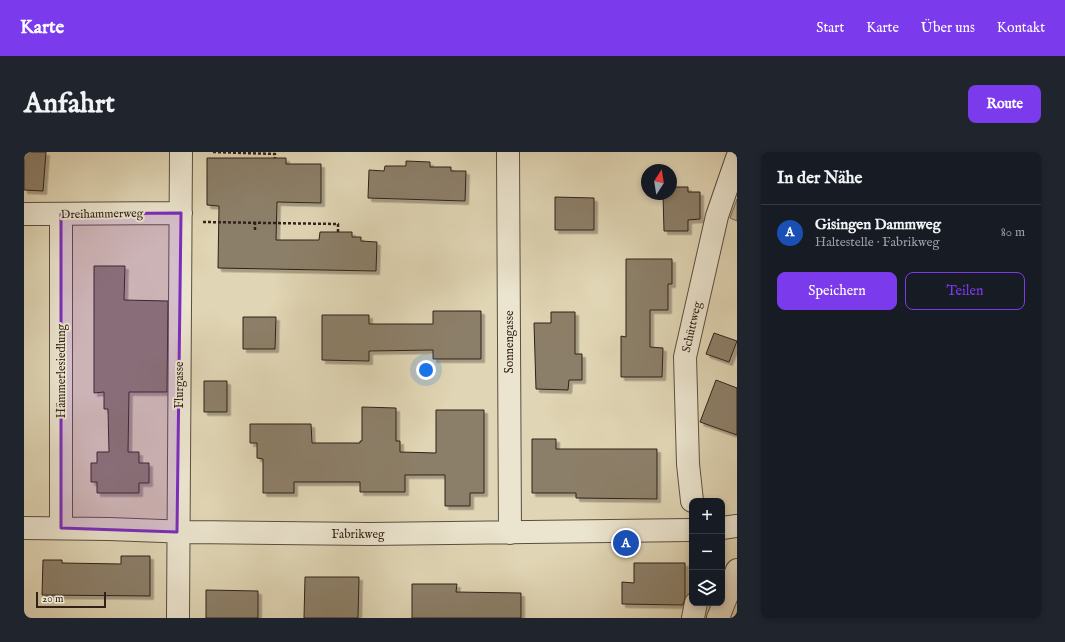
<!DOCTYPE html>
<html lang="de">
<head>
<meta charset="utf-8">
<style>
  :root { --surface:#171b24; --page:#20242c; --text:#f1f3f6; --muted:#9ea1a6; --line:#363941; --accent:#7c3aed }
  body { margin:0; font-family:"IM FELL English",serif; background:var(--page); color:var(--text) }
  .controls { position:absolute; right:12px; bottom:12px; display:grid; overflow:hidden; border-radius:8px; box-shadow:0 2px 6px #0003 }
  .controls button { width:36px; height:36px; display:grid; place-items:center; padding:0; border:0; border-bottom:1px solid var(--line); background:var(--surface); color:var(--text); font:20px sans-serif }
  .compass { position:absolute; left:617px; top:12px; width:36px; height:36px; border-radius:50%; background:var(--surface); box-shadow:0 2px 6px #0003; rotate:12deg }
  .scale { position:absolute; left:12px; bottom:10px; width:70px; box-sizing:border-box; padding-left:4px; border:2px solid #302118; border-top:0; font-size:11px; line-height:14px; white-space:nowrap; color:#302118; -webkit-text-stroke:3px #ebe4ce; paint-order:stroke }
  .you { position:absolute; left:402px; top:218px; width:14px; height:14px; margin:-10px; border:3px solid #fff; border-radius:50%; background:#1a73e8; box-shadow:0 0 0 6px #1a73e833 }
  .badge { display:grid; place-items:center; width:26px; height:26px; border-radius:50%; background:var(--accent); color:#fff; font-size:13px; font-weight:700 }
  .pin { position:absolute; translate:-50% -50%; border:2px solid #fff; box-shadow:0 1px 4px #0006 }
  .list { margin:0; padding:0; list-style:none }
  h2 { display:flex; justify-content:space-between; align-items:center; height:52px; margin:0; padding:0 16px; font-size:17px }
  h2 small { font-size:13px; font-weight:400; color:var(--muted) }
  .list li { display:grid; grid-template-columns:26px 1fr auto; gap:12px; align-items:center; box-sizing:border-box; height:56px; padding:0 16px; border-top:1px solid var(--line) }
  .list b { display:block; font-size:15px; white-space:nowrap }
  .list p { margin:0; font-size:13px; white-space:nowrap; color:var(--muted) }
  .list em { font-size:13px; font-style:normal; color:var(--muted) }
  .actions { display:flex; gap:8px; padding:12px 16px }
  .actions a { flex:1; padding:9px 0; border:1px solid var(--accent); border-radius:8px; text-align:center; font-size:14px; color:var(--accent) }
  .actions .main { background:var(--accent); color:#fff }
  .icon { flex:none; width:22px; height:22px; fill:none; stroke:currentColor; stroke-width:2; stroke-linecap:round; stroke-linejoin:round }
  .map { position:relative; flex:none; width:713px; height:466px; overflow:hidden; border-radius:8px }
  header { display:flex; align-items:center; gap:24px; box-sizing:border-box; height:56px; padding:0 20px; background:var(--accent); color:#fff }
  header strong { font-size:19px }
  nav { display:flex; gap:22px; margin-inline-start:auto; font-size:14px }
  .intro { display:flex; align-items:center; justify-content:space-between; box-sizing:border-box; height:96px; padding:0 24px }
  h1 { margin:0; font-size:28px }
  .button { padding:10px 18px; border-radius:8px; background:var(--accent); color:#fff; font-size:14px; font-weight:700 }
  main { display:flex; gap:24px; padding:0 24px }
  aside { flex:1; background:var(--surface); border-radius:8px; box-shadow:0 2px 6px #0003 }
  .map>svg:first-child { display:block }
  .green { fill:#c2b699; stroke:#796c58 }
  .building { fill:#8c7f69; stroke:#302118; filter:url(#shadow) }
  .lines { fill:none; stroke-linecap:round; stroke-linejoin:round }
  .minor-casing { stroke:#5c4e3f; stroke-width:24 }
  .path { stroke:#302118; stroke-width:2.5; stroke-dasharray:3 2; stroke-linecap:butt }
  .minor { stroke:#ebe4ce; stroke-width:22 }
  .marked { fill:#7b2cbf; fill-opacity:0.2; stroke:#7b2cbf; stroke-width:3; stroke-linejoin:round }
  .labels { text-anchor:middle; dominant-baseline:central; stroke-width:4; stroke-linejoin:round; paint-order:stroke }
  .street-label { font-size:12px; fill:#302118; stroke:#ebe4ce }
</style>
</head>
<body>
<header>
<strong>Karte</strong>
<nav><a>Start</a><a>Karte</a><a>Über uns</a><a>Kontakt</a></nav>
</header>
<div class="intro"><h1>Anfahrt</h1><a class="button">Route</a></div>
<main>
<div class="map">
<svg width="713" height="466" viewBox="0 0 713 466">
  <defs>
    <filter id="shadow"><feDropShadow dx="3.5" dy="3.5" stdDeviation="0" flood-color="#0004"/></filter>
  </defs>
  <rect width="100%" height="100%" fill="#e0d5b4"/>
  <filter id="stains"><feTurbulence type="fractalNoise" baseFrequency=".005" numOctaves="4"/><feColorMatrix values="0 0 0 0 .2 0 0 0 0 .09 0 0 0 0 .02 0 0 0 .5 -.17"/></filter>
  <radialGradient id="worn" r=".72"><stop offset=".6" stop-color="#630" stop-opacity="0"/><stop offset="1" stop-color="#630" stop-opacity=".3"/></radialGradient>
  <path class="green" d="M 713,47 L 713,69 L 706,66 Z"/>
  <path class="building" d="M 0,0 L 22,0 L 19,39 L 0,38 Z
    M 183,6 L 262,6 L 262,12 L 297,12 L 297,51 L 253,50 L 252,88 L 295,88 L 296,80 L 328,80 L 328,85 L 337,85 L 337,89 L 353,90 L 352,119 L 194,116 L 195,54 L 183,53 Z
    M 382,9 L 406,10 L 406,15 L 427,15 L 427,19 L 442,19 L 441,49 L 344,46 L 345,18 L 360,19 L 361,14 L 382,14 Z
    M 647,35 L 664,35 L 664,40 L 676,40 L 676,67 L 664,68 L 664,79 L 640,79 L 639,42 L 647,42 Z
    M 531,45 L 570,46 L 570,78 L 531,78 Z
    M 602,107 L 648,107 L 648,132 L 644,132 L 644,158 L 626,158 L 626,195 L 639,196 L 638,225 L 597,225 L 597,184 L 602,185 Z
    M 70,114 L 101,114 L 100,148 L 144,149 L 143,240 L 105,240 L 104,300 L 115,300 L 115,311 L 125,311 L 125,331 L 115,331 L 115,341 L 73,341 L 73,330 L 67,330 L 67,311 L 73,311 L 73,300 L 85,300 L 84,257 L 80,257 L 80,240 L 70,241 Z
    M 409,159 L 457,159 L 457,207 L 409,207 L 409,198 L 345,199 L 345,209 L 298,208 L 298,163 L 345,163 L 345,172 L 409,172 Z
    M 527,160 L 551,160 L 551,202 L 558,202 L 558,228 L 545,228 L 544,238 L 512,237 L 510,171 L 527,171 Z
    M 219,165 L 252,165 L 251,197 L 219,197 Z
    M 690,181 L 713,189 L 705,210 L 682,202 Z
    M 692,228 L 713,236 L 713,283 L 676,270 Z
    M 180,229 L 203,229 L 203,260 L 180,260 Z
    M 338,255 L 372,256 L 372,289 L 376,289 L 376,300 L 412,301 L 412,258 L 460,258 L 460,341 L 446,341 L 446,354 L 421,354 L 421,323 L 381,323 L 381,340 L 336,340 L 336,330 L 270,330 L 270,341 L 239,341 L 239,307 L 233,306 L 233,291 L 226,291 L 226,272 L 287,272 L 288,291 L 336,291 L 336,289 L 338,289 Z
    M 508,287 L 532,287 L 532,297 L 633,297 L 633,347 L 552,346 L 552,341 L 508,341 Z
    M 97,404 L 126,404 L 126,444 L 18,443 L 19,408 L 38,408 L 38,411 L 97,412 Z
    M 610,411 L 661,411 L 661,446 L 659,453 L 598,452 L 598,430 L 610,431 Z
    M 281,425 L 335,425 L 334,466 L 280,466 Z
    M 388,432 L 433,432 L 432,440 L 497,441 L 497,466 L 388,466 Z
    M 182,438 L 234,439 L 234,466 L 182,466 Z"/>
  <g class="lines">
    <defs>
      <path id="minor" d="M 484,0 L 486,381
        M 0,62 L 157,61
        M 37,62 L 37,376
        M 668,349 L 664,312 L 661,205 L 693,64 L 713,6
        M 0,376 L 85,377 L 165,380 L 345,382 L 668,378
        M 698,376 L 713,374
        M 154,466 L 157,0
        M 669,466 L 672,451
        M 694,466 L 713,418"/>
    </defs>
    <use href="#minor" class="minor-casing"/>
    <path class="path" d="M 189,0 L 251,2 L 251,6
      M 179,70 L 314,72 L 314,80
      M 231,70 L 231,79"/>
    <use href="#minor" class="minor"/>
  </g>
  <path class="marked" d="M 157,61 L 153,380 L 37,376 L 37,62 Z"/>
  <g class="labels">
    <g class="street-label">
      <text transform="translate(78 62) rotate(-1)">Dreihammerweg</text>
      <text transform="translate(668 175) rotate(-77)">Schüttweg</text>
      <text transform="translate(485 190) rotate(-90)">Sonnengasse</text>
      <text transform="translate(37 219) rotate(-90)">Hämmerlesiedlung</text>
      <text transform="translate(155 233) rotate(-90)">Flurgasse</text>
      <text x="334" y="382">Fabrikweg</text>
    </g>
  </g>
  <rect width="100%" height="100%" filter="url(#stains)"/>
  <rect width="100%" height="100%" fill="url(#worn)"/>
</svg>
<div class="controls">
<button>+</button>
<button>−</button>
<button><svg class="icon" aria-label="layers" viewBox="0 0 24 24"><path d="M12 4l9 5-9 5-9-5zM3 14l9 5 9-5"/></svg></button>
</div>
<svg class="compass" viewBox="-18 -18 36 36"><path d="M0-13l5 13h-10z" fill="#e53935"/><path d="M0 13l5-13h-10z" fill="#9ea1a6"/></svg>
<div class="scale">20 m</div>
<div class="you"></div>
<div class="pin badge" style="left:602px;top:391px;background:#1a4fb4">A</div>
</div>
<aside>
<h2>In der Nähe<small></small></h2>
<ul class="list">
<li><span class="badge" style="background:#1a4fb4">A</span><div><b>Gisingen Dammweg</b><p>Haltestelle · Fabrikweg</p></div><em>80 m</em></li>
</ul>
<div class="actions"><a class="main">Speichern</a><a>Teilen</a></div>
</aside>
</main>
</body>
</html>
